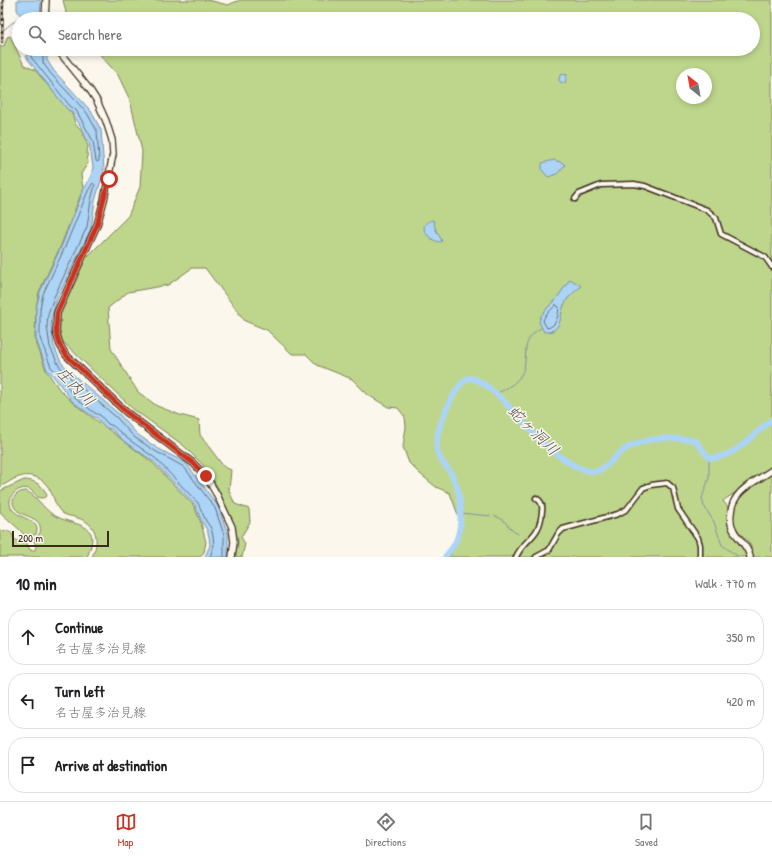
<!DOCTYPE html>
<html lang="en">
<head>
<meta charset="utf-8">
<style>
  :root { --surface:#fff; --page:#f6f6f6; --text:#202124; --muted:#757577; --line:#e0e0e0; --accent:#c8321e }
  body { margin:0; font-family:"Patrick Hand","Klee One",sans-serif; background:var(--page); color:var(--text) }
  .compass { position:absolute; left:676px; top:68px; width:36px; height:36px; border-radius:50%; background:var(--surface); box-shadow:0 2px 6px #0003; rotate:329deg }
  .scale { position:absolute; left:12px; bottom:10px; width:97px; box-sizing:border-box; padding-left:4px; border:2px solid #3b2a1e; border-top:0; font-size:11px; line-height:14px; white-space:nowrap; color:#3b2a1e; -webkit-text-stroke:3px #fbf7ec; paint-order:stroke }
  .stop { position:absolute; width:12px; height:12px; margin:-9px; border:3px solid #c8321e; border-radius:50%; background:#fff }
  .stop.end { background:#c8321e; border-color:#fff; box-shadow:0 1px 4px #0008 }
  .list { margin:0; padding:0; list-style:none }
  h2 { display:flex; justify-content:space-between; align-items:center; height:52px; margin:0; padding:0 16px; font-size:17px }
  h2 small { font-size:13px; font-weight:400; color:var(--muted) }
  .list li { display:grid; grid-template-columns:26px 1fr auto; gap:12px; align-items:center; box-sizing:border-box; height:56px; margin:0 8px 8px; padding:0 8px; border:1px solid var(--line); border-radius:16px }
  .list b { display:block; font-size:15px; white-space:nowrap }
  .list p { margin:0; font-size:13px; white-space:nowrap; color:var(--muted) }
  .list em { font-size:13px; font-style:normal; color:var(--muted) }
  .icon { flex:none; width:22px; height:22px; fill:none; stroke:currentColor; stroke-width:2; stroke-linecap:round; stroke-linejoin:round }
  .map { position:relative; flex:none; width:772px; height:557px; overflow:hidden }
  .search { position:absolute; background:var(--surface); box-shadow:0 2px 6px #0003; left:12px; right:12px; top:12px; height:44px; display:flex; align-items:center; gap:10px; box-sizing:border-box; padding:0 14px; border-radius:22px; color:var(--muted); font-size:15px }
  .sheet { height:244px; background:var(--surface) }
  nav { display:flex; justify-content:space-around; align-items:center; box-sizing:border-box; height:56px; border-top:1px solid var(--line); background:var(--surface); font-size:11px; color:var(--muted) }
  nav a { display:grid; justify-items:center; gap:2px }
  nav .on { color:var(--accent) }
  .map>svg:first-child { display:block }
  .green { fill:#bed68c; stroke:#7c8055; fill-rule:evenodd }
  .water { fill:#acd4f6; stroke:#7f90a0 }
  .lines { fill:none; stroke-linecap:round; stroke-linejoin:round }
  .shore { stroke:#686e74; stroke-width:1 }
  .stream { stroke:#7f90a0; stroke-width:1 }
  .river { stroke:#acd4f6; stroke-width:6 }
  .minor-casing { stroke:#3b2a1e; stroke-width:7 }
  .major-casing { stroke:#3b2a1e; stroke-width:8 }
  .minor { stroke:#fbf7ec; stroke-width:4 }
  .major { stroke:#fbf7ec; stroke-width:5.5 }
  .rail-casing { stroke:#3b2a1e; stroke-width:2.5 }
  .rail { stroke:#fbf7ec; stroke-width:1; stroke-dasharray:3; stroke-linecap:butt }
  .route { stroke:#c8321e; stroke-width:5 }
  .labels { text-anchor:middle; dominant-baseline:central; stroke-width:3; stroke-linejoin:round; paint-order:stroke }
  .water-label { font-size:16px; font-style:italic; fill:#575454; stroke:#fbf7ec }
</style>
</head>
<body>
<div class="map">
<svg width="772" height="557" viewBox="0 0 772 557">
  <rect width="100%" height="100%" fill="#fbf7ec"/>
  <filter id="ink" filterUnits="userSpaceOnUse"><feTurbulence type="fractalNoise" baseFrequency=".025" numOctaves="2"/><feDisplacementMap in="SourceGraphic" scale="8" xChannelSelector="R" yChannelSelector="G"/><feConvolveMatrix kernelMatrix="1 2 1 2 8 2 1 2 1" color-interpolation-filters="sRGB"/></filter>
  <g filter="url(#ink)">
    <path class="green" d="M 63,0 L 208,0 L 228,5 L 240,0 L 772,0 L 772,468 L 724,500 L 723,501 L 728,507 C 726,533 738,537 748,557 L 449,557 L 456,546 L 462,526 L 450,493 L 436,487 L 419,473 L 409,463 L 403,447 L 406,427 L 405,417 L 398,408 L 388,407 L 368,395 L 352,379 L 317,365 L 306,354 L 292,354 L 267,330 L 245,321 L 205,268 L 192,268 L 168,285 L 128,292 L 108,308 L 111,349 L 138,392 L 157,406 L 180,415 L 199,420 L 200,435 L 224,467 L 231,470 L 229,491 L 235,504 L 249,509 L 250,522 L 241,537 L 245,544 L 242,557 L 234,557 L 236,547 L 235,529 L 218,488 L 203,465 L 183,445 L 133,409 L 60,339 L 57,325 L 58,314 L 81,263 L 128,216 L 140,187 L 142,151 L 130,100 L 118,75 L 95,49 L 753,49 L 753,19 L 90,19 L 90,16 L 67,17 ZM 682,74 L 706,74 L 706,98 L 682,98 ZM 570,280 L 580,286 C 575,292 569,295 565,303 C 559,314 563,327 549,332 L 547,308 L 555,301 Z
      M 10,36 L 24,65 L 35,70 L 72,114 L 76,125 L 81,129 L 88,146 L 87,153 L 88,163 L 81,174 L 83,189 L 61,245 L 39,292 L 36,308 L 35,339 L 46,370 L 59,389 L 73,403 L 152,462 L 194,506 L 201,523 L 206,542 L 204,552 L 200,557 L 92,557 C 100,540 97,524 78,518 C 72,516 65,516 61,512 C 55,506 54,497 50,490 C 44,478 31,473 19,477 C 12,479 6,484 0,487 L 0,46 L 4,46 L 7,37 Z
      M 772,473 L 772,557 L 754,557 C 750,538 743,539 735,526 C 733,521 733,516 734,511 C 738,491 757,483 772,473 Z
      M 24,480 C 34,480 44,485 47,496 C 45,497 44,498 41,498 C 36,498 34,491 29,489 C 20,486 9,494 10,504 C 12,519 43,518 36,534 L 30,537 L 24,535 L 21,531 L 0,512 L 0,491 Z
      M 26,491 C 36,495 43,508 52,514 C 73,528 104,519 87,557 L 0,557 L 0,530 L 4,532 L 7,530 L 13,535 L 13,538 L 19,542 L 26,542 L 30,550 L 34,551 L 36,547 L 34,539 L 40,533 C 41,528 40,524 37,521 C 31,516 20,515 15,508 C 9,499 17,491 26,491 Z"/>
    <path class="water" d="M 17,0 L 41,0 L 40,19 L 23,19 L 17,10 Z
      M 28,49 L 47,49 L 47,60 L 54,71 L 91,111 L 101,130 L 104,170 L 95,201 L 91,229 L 57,299 L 52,316 L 51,326 L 54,346 L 61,362 L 69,371 L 120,415 L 137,434 L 157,448 L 186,463 L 218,506 L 228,534 L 228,557 L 205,557 L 210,545 L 209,537 L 207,530 L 202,522 L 195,505 L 153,461 L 125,442 L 111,429 L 106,428 L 97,418 L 94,417 L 73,402 L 54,377 L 47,370 L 36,339 L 36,308 L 40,292 L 62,245 L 84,189 L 91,176 L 93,167 L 89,142 L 86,139 L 84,132 L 72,112 L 67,109 L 26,57 Z
      M 567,74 L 565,83 L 560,82 L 559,80 L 560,75 Z
      M 554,160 L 563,163 L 565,165 L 557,174 L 548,177 L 542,170 L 542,163 Z
      M 432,220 L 434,221 L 435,228 L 442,241 L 440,242 C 429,241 415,225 432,220 Z
      M 570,279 L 581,286 C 575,292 568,296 564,305 C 559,317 563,332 544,332 L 539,322 L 541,316 L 547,308 L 555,301 Z"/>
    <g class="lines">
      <path class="shore" d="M 32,49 L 31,57 L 70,106 L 76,110 L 93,141 L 96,161 L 98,162 L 99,160 L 97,131 L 87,113 L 51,74 L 43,63 L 43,49
        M 556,305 L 559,307 C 558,316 557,326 547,328 L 543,321 C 545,314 551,310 556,305 Z
        M 210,557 L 214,545 L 213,536 L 211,528 L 206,521 L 198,503 L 155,458 L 128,439 L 113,426 L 108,424 L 100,415 L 95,413 L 76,399 L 58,374 L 51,367 L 40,338 L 40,309 L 43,294 L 65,247 L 88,191 L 93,183 L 95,185 L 91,200 L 87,227 L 54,297 L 48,314 L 47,326 L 50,347 L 58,364 L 66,374 L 117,418 L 134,437 L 155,451 L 184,467 L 215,508 L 224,535 L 224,557"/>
      <path class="stream" d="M 0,33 L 12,23 L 19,20
        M 496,394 C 505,389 516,384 521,375 C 531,357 517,342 541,328
        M 709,458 L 709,478 L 702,498 L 704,506 L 714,522 L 722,545 L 739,557
        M 460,513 L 490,516
        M 495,516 C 508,520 507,529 518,534"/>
      <path class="river" d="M 445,557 C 448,553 452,549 454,545 C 464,528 462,494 453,477 C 450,470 440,461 438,454 C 437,450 436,443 437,439 C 439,424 454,386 468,378 C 486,376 523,423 536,436 C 548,447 560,458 575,466 C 601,479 603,467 621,452 C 628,446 638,443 646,441 C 660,436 680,439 695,440 L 709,458 C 735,459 752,434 772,420"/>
      <defs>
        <path id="minor" d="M 575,199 L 579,194 L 601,185 L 634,184 L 645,186 L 707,210 L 716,218 L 721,234 L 765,257 L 772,267
          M 516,557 C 525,537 540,539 542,511 C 543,506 541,501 536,498
          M 536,557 L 549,550 L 558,534 L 563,529 L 618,514 L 627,509 L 643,488 L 651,485 L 667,483 L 673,488 L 678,509 L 698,538 L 700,545 L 700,557"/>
        <path id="major" d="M 45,19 L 46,0
          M 57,49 L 90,90 L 97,101 L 106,121 L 112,140 L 113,154 L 104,200 L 97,225 L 57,313 L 56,332 L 60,345 L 66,355 L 126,412 L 193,463 L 206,476 L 217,495 L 232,527 L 234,542 L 232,557
          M 750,557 C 748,546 739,540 734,531 C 731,526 730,519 731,513 C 732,490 756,482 772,470"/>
      </defs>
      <use href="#minor" class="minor-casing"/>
      <use href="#major" class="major-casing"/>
      <use href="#minor" class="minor"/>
      <use href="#major" class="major"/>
      <defs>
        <path id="rail" d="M 2,42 L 3,0"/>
      </defs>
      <use href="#rail" class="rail-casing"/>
      <use href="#rail" class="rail"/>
    </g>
  </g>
  <g class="lines" filter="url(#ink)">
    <path class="route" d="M 109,179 L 97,225 L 57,313 L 56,332 L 60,345 L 66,355 L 126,412 L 193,463 L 206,476"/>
  </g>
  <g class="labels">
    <g class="water-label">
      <text transform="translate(76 386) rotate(46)">庄内川</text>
      <text transform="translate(534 430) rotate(44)">蛇ヶ洞川</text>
    </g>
  </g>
</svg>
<svg class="compass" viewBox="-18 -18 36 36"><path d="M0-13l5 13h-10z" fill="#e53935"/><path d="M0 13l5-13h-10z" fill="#757577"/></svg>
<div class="scale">200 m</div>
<div class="stop" style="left:109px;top:179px"></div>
<div class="stop end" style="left:206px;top:476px"></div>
<div class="search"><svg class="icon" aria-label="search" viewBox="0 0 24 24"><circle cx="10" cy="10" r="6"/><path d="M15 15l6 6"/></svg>Search here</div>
</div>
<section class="sheet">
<h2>10 min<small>Walk · 770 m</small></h2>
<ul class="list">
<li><svg class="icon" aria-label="ahead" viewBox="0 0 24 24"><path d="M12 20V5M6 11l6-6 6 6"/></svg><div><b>Continue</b><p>名古屋多治見線</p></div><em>350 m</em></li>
<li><svg class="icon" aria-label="left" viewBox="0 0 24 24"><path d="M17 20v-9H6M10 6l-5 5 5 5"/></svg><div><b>Turn left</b><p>名古屋多治見線</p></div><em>420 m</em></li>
<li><svg class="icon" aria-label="arrive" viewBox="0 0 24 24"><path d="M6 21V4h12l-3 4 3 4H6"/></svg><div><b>Arrive at destination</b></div></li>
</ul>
</section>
<nav>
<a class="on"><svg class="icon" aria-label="map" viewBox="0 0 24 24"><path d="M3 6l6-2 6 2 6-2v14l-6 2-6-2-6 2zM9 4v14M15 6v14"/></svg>Map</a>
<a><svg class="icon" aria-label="directions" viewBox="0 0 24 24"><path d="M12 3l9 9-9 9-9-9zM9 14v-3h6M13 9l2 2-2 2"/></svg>Directions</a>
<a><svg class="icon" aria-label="saved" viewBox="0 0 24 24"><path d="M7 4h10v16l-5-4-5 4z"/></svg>Saved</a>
</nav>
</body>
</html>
